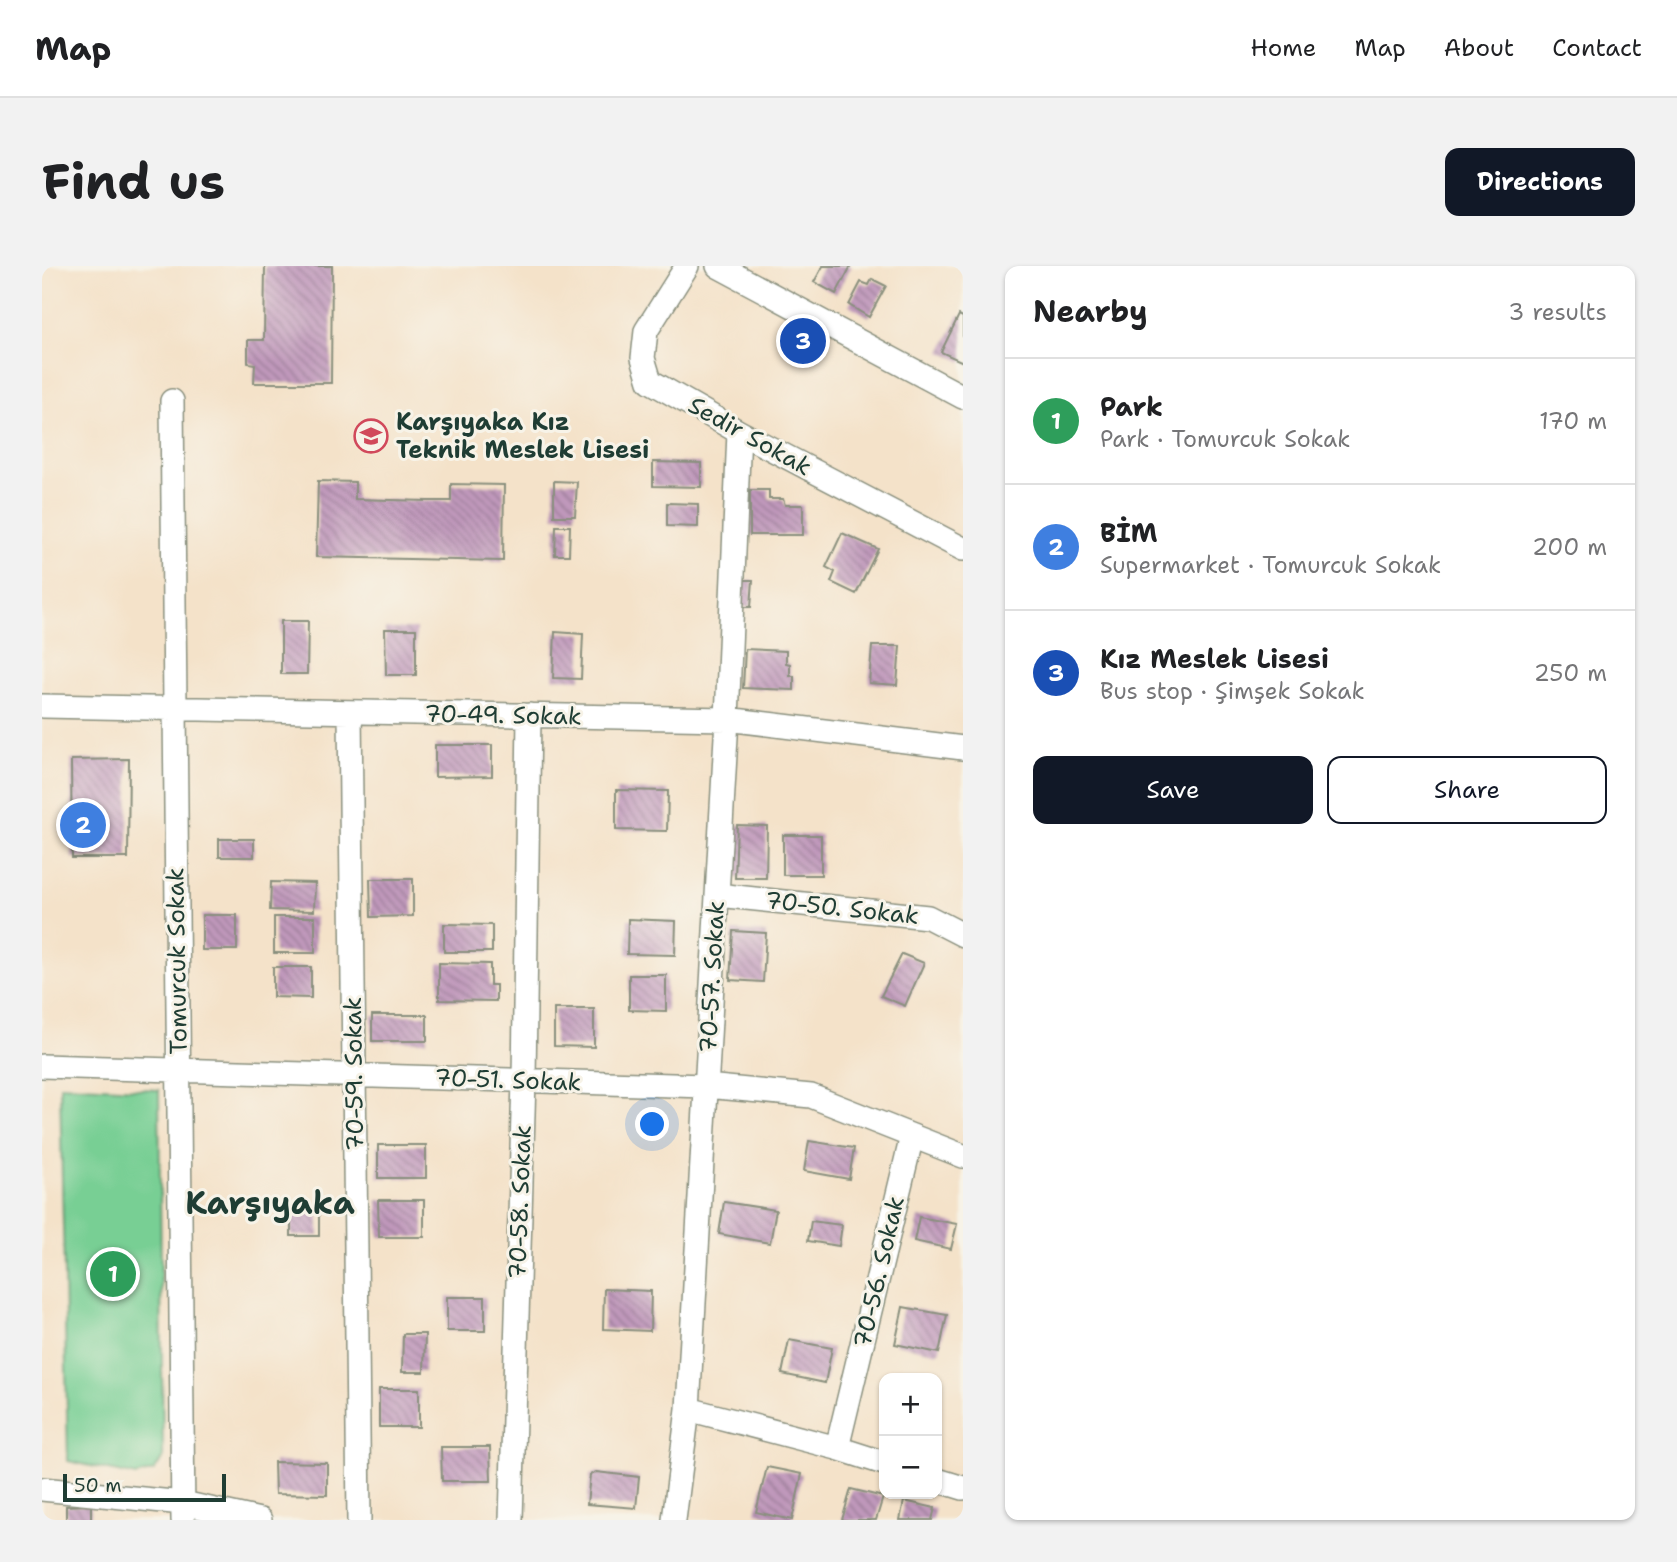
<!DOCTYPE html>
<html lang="en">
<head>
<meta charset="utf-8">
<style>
  :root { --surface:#fff; --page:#f2f2f2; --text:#202124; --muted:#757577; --line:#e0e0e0; --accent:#111827 }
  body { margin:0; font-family:"Shantell Sans",sans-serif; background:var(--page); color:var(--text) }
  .controls { position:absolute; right:21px; bottom:21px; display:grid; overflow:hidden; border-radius:14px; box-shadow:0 2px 5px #0004 }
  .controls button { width:63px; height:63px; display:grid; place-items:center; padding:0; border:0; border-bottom:2px solid var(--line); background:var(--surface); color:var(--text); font:35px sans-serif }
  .scale { position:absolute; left:21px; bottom:18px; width:163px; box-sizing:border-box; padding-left:7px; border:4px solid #1f3d34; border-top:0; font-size:19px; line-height:24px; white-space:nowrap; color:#1f3d34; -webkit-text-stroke:5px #f7f3e8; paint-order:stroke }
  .you { position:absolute; left:611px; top:859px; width:24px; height:24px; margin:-18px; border:5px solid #fff; border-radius:50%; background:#1a73e8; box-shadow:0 0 0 10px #1a73e833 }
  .badge { display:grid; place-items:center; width:46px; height:46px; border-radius:50%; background:var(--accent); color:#fff; font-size:23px; font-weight:700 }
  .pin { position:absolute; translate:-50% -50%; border:4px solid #fff; box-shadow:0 2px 7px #0006 }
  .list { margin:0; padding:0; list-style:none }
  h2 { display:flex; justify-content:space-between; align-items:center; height:91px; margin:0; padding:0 28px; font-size:30px }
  h2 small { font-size:23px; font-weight:400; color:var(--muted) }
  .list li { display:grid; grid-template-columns:46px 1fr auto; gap:21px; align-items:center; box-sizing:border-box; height:126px; padding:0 28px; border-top:2px solid var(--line) }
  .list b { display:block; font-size:26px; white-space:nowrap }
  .list p { margin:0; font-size:23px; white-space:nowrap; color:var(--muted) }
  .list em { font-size:23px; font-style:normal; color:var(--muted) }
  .actions { display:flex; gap:14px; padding:21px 28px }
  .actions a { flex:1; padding:16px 0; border:2px solid var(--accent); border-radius:14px; text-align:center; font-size:24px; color:var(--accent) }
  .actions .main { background:var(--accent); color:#fff }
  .map { position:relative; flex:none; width:921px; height:1254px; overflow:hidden; border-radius:14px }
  header { display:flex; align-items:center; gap:42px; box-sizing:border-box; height:98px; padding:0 35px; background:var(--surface); border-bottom:2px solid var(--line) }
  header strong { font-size:33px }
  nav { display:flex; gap:38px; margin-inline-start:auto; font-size:24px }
  .intro { display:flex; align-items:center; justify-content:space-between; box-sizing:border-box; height:168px; padding:0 42px }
  h1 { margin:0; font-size:49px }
  .button { padding:18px 32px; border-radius:14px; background:var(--accent); color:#fff; font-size:24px; font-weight:700 }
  main { display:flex; gap:42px; padding:0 42px }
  aside { flex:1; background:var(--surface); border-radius:14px; box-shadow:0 2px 5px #0004 }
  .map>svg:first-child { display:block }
  .park { fill:#78cf94; stroke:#4c8664; stroke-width:2 }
  .building { fill:url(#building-back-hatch) }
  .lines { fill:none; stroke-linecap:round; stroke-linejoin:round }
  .minor-casing { stroke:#8a907e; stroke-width:26 }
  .minor { stroke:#fff; stroke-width:23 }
  .labels { text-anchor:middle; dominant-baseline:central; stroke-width:6; stroke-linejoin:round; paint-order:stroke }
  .poi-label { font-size:24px; font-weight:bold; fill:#1f3d34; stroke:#f7f3e8; text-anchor:start }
  .street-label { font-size:24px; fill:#1f3d34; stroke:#f7f3e8 }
  .district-label { font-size:32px; font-weight:bold; fill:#1f3d34; stroke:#f7f3e8 }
</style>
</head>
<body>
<header>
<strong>Map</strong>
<nav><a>Home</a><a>Map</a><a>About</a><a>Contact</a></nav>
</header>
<div class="intro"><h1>Find us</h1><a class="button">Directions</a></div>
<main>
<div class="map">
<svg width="921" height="1254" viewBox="0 0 921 1254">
  <defs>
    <pattern id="building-back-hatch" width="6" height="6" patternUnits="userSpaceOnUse" patternTransform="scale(1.75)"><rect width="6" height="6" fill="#c098bb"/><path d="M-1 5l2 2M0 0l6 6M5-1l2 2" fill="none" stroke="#9b7d99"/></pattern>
  </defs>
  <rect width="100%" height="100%" fill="#f7f3e8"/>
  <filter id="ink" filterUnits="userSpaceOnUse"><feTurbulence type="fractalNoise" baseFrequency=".0143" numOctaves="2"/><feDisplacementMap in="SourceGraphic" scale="14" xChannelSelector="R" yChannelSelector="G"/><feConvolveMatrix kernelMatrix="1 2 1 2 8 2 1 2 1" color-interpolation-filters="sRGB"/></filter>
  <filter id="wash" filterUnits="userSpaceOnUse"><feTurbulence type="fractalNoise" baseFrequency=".00686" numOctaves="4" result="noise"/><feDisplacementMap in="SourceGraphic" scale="28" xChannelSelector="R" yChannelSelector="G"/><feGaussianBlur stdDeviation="1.57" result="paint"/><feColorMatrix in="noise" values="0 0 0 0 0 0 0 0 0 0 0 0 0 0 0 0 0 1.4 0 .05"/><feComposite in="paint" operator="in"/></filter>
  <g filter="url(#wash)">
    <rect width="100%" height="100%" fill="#f4e2c9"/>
    <path class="park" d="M 18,819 L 117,824 L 121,1192 L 112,1205 L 94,1210 L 26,1195 Z"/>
    <g id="blocks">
      <path class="building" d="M 223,0 L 290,0 L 289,117 L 212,117 L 213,98 L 206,97 L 206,74 L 222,74 Z
        M 781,0 L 809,0 L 794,28 L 772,16 Z
        M 830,13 L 844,20 L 827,51 L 807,39 L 819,16 L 827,19 Z
        M 917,49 L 921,51 L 921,96 L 899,86 Z
        M 611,196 L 659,197 L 659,221 L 611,220 Z
        M 276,215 L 313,216 L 313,233 L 385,235 L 409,235 L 409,218 L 462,219 L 461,295 L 274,291 Z
        M 512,215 L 535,216 L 533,250 L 512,250 Z
        M 708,224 L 727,224 L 727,233 L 741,233 L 743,239 L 761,239 L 761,269 L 708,269 Z
        M 625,237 L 656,238 L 656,261 L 625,260 Z
        M 514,260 L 528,260 L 527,289 L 513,289 Z
        M 800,267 L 836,283 L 814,328 L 789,316 L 793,306 L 784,301 Z
        M 697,314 L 711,314 L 709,341 L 696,341 Z
        M 239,355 L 266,355 L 265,408 L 239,408 Z
        M 343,363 L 374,363 L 374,409 L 344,409 Z
        M 513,366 L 541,368 L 539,413 L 511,412 Z
        M 830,380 L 858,380 L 855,419 L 827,417 Z
        M 703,383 L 744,385 L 744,397 L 748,398 L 748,410 L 752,410 L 752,424 L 701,422 Z
        M 393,479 L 450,479 L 450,510 L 393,511 Z
        M 87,493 L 86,592 L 30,592 L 29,494 Z
        M 574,524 L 626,525 L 625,565 L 574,564 Z
        M 695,559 L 725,560 L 724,612 L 693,612 Z
        M 741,569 L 779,569 L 779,609 L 741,609 Z
        M 177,573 L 212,573 L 212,591 L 177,591 Z
        M 328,613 L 371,613 L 371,650 L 329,651 Z
        M 229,616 L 273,617 L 272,645 L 228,644 Z
        M 160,649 L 195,649 L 195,684 L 160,684 Z
        M 232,651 L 273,651 L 273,687 L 232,687 Z
        M 586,653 L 634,655 L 633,689 L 585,688 Z
        M 402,658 L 450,659 L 450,686 L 402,686 Z
        M 691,665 L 724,667 L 721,716 L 688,714 Z
        M 860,688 L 882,697 L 863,740 L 839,730 Z
        M 397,697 L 448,698 L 448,719 L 454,719 L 454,735 L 397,734 Z
        M 231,701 L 269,701 L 269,732 L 231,731 Z
        M 587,709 L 624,709 L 624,745 L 587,744 Z
        M 512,743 L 552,743 L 552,781 L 512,780 Z
        M 330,749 L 385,749 L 385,775 L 330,775 Z
        M 767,875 L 812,882 L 807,913 L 762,905 Z
        M 336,879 L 384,879 L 384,912 L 336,912 Z
        M 336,934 L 382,934 L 382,971 L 337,971 Z
        M 682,936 L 734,944 L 728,977 L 677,968 Z
        M 249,940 L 277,940 L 277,970 L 249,970 Z
        M 877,951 L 915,958 L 909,983 L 872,975 Z
        M 769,955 L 800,959 L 797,980 L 766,975 Z
        M 562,1023 L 609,1025 L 608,1065 L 561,1063 Z
        M 405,1031 L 443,1031 L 443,1065 L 405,1065 Z
        M 861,1041 L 905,1049 L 897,1087 L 853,1078 Z
        M 361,1068 L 383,1068 L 382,1106 L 360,1106 Z
        M 747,1074 L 790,1082 L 783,1117 L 740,1108 Z
        M 337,1123 L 377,1123 L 377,1161 L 337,1161 Z
        M 399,1181 L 448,1181 L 449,1215 L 400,1215 Z
        M 232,1196 L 285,1197 L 285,1229 L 233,1228 Z
        M 725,1201 L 760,1208 L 750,1254 L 714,1246 Z
        M 554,1206 L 597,1211 L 594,1242 L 545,1238 L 548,1209 Z
        M 809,1223 L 841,1231 L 834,1254 L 800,1254 Z
        M 862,1235 L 893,1242 L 890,1254 L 858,1254 Z
        M 49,1239 L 49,1254 L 24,1254 L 24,1240 Z"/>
    </g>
  </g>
  <g filter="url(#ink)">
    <use href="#blocks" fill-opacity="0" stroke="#8a907e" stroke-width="2"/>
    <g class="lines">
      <defs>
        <path id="minor" d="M 645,0 L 604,65 L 601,92 L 608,115 L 697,166 L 921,283
          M 676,0 L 921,131
          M 130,135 L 141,1254
          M 0,440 L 685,453 L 921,482
          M 308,446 L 317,1254
          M 675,629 L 886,651 L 921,669
          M 0,800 L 664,820 L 769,830 L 921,890
          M 646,1143 L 795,1182 L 842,1197
          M 795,1182 L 870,870
          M 895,1214 L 921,1222
          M 0,1223 L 141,1237 L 218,1254
          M 469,1254 L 482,814 L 487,449
          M 632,1254 L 646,1143 L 685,453 L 697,166"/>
      </defs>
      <use href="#minor" class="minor-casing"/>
      <use href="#minor" class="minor"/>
    </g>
  </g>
  <defs>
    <symbol id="school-ring" viewBox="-11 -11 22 22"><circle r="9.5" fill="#f7f3e8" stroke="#d1495b" stroke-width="1.5"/><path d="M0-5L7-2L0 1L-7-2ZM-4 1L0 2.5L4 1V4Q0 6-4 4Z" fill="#d1495b"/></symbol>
  </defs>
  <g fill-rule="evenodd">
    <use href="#school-ring" x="310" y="151" width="38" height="38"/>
  </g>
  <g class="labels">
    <g class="poi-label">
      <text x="354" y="156">Karşıyaka Kız<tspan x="354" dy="28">Teknik Meslek Lisesi</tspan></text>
    </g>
    <g class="street-label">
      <text transform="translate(708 170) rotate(29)">Sedir Sokak</text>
      <text transform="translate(461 449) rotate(1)">70-49. Sokak</text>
      <text transform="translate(800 642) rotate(6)">70-50. Sokak</text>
      <text transform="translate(135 695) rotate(-91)">Tomurcuk Sokak</text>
      <text transform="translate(670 711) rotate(-87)">70-57. Sokak</text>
      <text transform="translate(312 808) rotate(-91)">70-59. Sokak</text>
      <text transform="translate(466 814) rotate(2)">70-51. Sokak</text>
      <text transform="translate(478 936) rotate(-88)">70-58. Sokak</text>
      <text transform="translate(837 1006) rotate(-77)">70-56. Sokak</text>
    </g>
    <g class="district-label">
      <text x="228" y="936">Karşıyaka</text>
    </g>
  </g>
</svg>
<div class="controls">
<button>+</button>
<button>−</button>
</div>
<div class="scale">50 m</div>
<div class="you"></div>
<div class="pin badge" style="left:71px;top:1008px;background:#2e9e5b">1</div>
<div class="pin badge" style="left:41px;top:559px;background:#3f7fe0">2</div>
<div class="pin badge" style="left:761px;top:75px;background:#1a4fb4">3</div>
</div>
<aside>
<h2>Nearby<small>3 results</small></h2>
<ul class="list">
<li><span class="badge" style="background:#2e9e5b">1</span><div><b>Park</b><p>Park · Tomurcuk Sokak</p></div><em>170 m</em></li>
<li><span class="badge" style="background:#3f7fe0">2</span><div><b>BİM</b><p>Supermarket · Tomurcuk Sokak</p></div><em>200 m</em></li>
<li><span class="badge" style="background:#1a4fb4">3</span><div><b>Kız Meslek Lisesi</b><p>Bus stop · Şimşek Sokak</p></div><em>250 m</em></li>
</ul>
<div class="actions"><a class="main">Save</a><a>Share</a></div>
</aside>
</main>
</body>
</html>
